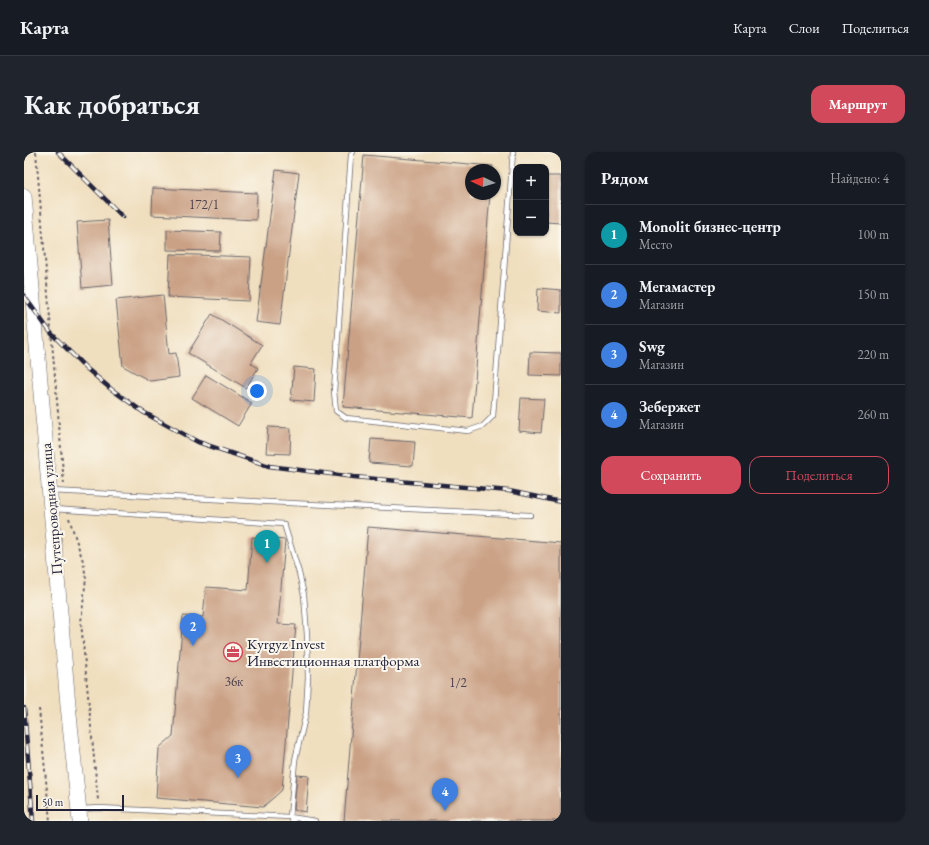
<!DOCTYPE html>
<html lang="ru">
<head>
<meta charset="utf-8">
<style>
  :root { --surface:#171b24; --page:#20242c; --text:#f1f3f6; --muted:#9ea1a6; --line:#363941; --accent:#d1495b }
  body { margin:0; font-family:"EB Garamond",serif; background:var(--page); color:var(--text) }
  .controls { position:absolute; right:12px; top:12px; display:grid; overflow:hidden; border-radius:8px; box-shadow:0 1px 3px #0004 }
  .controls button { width:36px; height:36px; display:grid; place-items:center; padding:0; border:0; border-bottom:1px solid var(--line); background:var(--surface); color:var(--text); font:20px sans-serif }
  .compass { position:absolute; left:441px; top:12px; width:36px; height:36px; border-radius:50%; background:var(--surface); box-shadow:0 1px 3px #0004; rotate:274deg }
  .scale { position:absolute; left:12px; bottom:10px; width:88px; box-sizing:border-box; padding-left:4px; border:2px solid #22223b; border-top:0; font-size:11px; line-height:14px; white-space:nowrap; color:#22223b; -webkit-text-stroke:3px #fbf7ec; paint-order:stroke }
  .you { position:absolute; left:233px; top:239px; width:14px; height:14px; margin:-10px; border:3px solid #fff; border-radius:50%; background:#1a73e8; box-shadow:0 0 0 6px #1a73e833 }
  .badge { display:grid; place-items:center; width:26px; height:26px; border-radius:50%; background:var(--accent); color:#fff; font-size:13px; font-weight:700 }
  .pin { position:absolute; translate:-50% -33px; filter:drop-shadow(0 1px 2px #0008) }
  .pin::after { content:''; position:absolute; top:21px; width:14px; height:12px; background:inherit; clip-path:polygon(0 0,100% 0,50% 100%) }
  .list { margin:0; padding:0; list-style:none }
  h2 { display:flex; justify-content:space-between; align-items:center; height:52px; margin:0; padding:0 16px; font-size:17px }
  h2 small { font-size:13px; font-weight:400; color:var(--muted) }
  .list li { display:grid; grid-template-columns:26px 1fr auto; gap:12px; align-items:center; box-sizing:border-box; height:60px; padding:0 16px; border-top:1px solid var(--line) }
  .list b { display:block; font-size:15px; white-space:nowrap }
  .list p { margin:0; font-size:13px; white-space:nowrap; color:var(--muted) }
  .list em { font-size:13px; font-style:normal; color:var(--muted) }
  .actions { display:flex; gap:8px; padding:12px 16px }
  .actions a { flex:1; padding:9px 0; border:1px solid var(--accent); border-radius:12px; text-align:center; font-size:14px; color:var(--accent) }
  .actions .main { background:var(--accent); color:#fff }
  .map { position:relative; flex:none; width:537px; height:669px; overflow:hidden; border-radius:12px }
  header { display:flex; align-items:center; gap:24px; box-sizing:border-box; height:56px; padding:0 20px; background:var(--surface); border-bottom:1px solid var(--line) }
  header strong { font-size:19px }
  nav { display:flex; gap:22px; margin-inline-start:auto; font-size:14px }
  .intro { display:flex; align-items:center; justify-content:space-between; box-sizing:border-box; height:96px; padding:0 24px }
  h1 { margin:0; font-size:28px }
  .button { padding:10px 18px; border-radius:12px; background:var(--accent); color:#fff; font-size:14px; font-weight:700 }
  main { display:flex; gap:24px; padding:0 24px }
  aside { flex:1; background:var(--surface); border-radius:12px; box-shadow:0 1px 3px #0004 }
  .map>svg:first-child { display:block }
  .building { fill:#caa185 }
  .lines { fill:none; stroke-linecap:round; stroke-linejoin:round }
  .lane-casing { stroke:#6a6469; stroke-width:6 }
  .primary-casing { stroke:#6a6469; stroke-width:16 }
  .path { stroke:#6a6469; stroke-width:2; stroke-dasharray:3 3; stroke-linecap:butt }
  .lane { stroke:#fff; stroke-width:4.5 }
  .primary { stroke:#fff; stroke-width:15 }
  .rail-casing { stroke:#22223b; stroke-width:4.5 }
  .rail { stroke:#fbf7ec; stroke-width:3; stroke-dasharray:9; stroke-linecap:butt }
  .labels { text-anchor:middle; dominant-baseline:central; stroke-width:4; stroke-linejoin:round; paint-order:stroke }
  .number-label { font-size:13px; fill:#4c424e }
  .street-label { font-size:15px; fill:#22223b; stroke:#fbf7ec }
  .poi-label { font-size:15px; fill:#22223b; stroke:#fbf7ec; text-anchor:start }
</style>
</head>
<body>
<header>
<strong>Карта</strong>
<nav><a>Карта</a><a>Слои</a><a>Поделиться</a></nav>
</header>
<div class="intro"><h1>Как добраться</h1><a class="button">Маршрут</a></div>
<main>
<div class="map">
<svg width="537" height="669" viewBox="0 0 537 669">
  <rect width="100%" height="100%" fill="#fbf7ec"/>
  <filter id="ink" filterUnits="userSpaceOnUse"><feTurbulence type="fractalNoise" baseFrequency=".025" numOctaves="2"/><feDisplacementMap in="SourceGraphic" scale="8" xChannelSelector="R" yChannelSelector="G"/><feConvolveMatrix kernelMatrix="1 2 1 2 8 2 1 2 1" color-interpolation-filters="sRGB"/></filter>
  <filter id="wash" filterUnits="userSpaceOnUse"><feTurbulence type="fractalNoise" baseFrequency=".012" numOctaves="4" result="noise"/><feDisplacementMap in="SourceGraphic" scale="16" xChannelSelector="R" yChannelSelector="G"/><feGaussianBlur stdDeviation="0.9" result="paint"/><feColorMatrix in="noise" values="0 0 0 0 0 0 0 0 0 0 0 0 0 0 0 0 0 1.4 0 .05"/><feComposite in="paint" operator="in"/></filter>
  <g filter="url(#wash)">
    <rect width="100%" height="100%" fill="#f0dfbf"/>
    <g id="blocks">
      <path class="building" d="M 340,3 L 469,14 L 468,18 L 447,18 L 447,42 L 466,42 L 448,266 L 319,255 Z
        M 252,18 L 275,21 L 256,173 L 232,170 Z
        M 523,24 L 537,24 L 537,71 L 522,70 Z
        M 129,36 L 233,41 L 232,68 L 128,63 Z
        M 84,68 L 89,133 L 58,136 L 53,70 Z
        M 143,78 L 197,80 L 196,99 L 143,98 Z
        M 146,102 L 227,105 L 225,149 L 144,145 Z
        M 514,136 L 537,138 L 537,161 L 513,159 Z
        M 139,143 L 145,202 L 152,201 L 155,225 L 126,229 L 99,214 L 92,148 Z
        M 188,162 L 238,193 L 227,211 L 234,216 L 222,236 L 164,201 Z
        M 506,200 L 537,201 L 537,224 L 505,223 Z
        M 270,215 L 292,217 L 290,250 L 267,248 Z
        M 182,223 L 228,251 L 214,274 L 168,246 Z
        M 497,246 L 520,247 L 517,281 L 495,279 Z
        M 244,275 L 267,276 L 266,302 L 242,301 Z
        M 347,287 L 391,290 L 389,314 L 345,311 Z
        M 344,375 L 537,391 L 537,669 L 320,669 Z
        M 228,385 L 261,388 L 254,472 L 272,473 L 258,638 L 239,655 L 132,646 L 135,596 L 149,584 L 159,464 L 179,465 L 182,435 L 224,438 Z
        M 273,623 L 285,624 L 282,660 L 270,658 Z"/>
    </g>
  </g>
  <g filter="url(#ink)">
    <use href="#blocks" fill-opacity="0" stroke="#6a6469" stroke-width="1"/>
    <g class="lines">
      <defs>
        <path id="lane" d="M 329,0 L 327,3 L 310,239 L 312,259 L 322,266 L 444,279 L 459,274 L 469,264 L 489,0
          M 27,339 L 506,363
          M 29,357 L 260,372 L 275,421 L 280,443 L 283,483 L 284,525 L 282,561 L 271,608 L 266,665 L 75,656 L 58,657
          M 269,669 L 266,665 L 291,669"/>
        <path id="primary" d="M 0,44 L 44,553 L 56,669"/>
      </defs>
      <use href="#lane" class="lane-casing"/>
      <use href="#primary" class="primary-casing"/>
      <path class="path" d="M 12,0 L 40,332
        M 45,366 L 59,409 L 62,426 L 57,470 L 74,648
        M 15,557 L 26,669"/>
      <use href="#lane" class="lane"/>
      <use href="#primary" class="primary"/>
      <defs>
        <path id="rail" d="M 34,0 L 99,65
          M 0,144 L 27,181 L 62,216 L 87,237 L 119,260 L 174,290 L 245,314 L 330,325 L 485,339 L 537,350
          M 0,556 L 9,669"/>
      </defs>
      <use href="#rail" class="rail-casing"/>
      <use href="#rail" class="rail"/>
    </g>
  </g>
  <defs>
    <symbol id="office-ring" viewBox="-11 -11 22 22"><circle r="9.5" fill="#fbf7ec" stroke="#d1495b" stroke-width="1.5"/><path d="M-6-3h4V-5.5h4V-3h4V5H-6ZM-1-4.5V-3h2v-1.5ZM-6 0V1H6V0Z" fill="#d1495b"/></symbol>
  </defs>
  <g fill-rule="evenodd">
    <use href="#office-ring" x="198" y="489" width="22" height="22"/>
  </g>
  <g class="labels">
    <g class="number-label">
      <text x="180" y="52">172/1</text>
      <text x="210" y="529">36к</text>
      <text x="434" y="530">1/2</text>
    </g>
    <g class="street-label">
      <text transform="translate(27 357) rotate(-95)">Путепроводная улица</text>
    </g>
    <g class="poi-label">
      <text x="223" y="491">Kyrgyz Invest<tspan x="223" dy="17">Инвестиционная платформа</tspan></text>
    </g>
  </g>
</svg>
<div class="controls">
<button>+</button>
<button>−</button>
</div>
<svg class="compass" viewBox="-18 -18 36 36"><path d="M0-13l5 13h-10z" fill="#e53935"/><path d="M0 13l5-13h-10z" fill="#9ea1a6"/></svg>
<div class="scale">50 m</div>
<div class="you"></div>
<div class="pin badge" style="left:243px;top:411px;background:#0f9aa8">1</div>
<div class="pin badge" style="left:169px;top:494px;background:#3f7fe0">2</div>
<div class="pin badge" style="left:214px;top:626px;background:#3f7fe0">3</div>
<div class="pin badge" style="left:421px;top:659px;background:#3f7fe0">4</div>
</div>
<aside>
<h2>Рядом<small>Найдено: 4</small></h2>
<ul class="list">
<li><span class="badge" style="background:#0f9aa8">1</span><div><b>Monolit бизнес-центр</b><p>Место</p></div><em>100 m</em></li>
<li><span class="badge" style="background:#3f7fe0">2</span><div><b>Мегамастер</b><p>Магазин</p></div><em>150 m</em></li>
<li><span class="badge" style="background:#3f7fe0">3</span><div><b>Swg</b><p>Магазин</p></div><em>220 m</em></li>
<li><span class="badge" style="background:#3f7fe0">4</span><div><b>Зебержет</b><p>Магазин</p></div><em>260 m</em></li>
</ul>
<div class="actions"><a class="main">Сохранить</a><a>Поделиться</a></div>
</aside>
</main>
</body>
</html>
